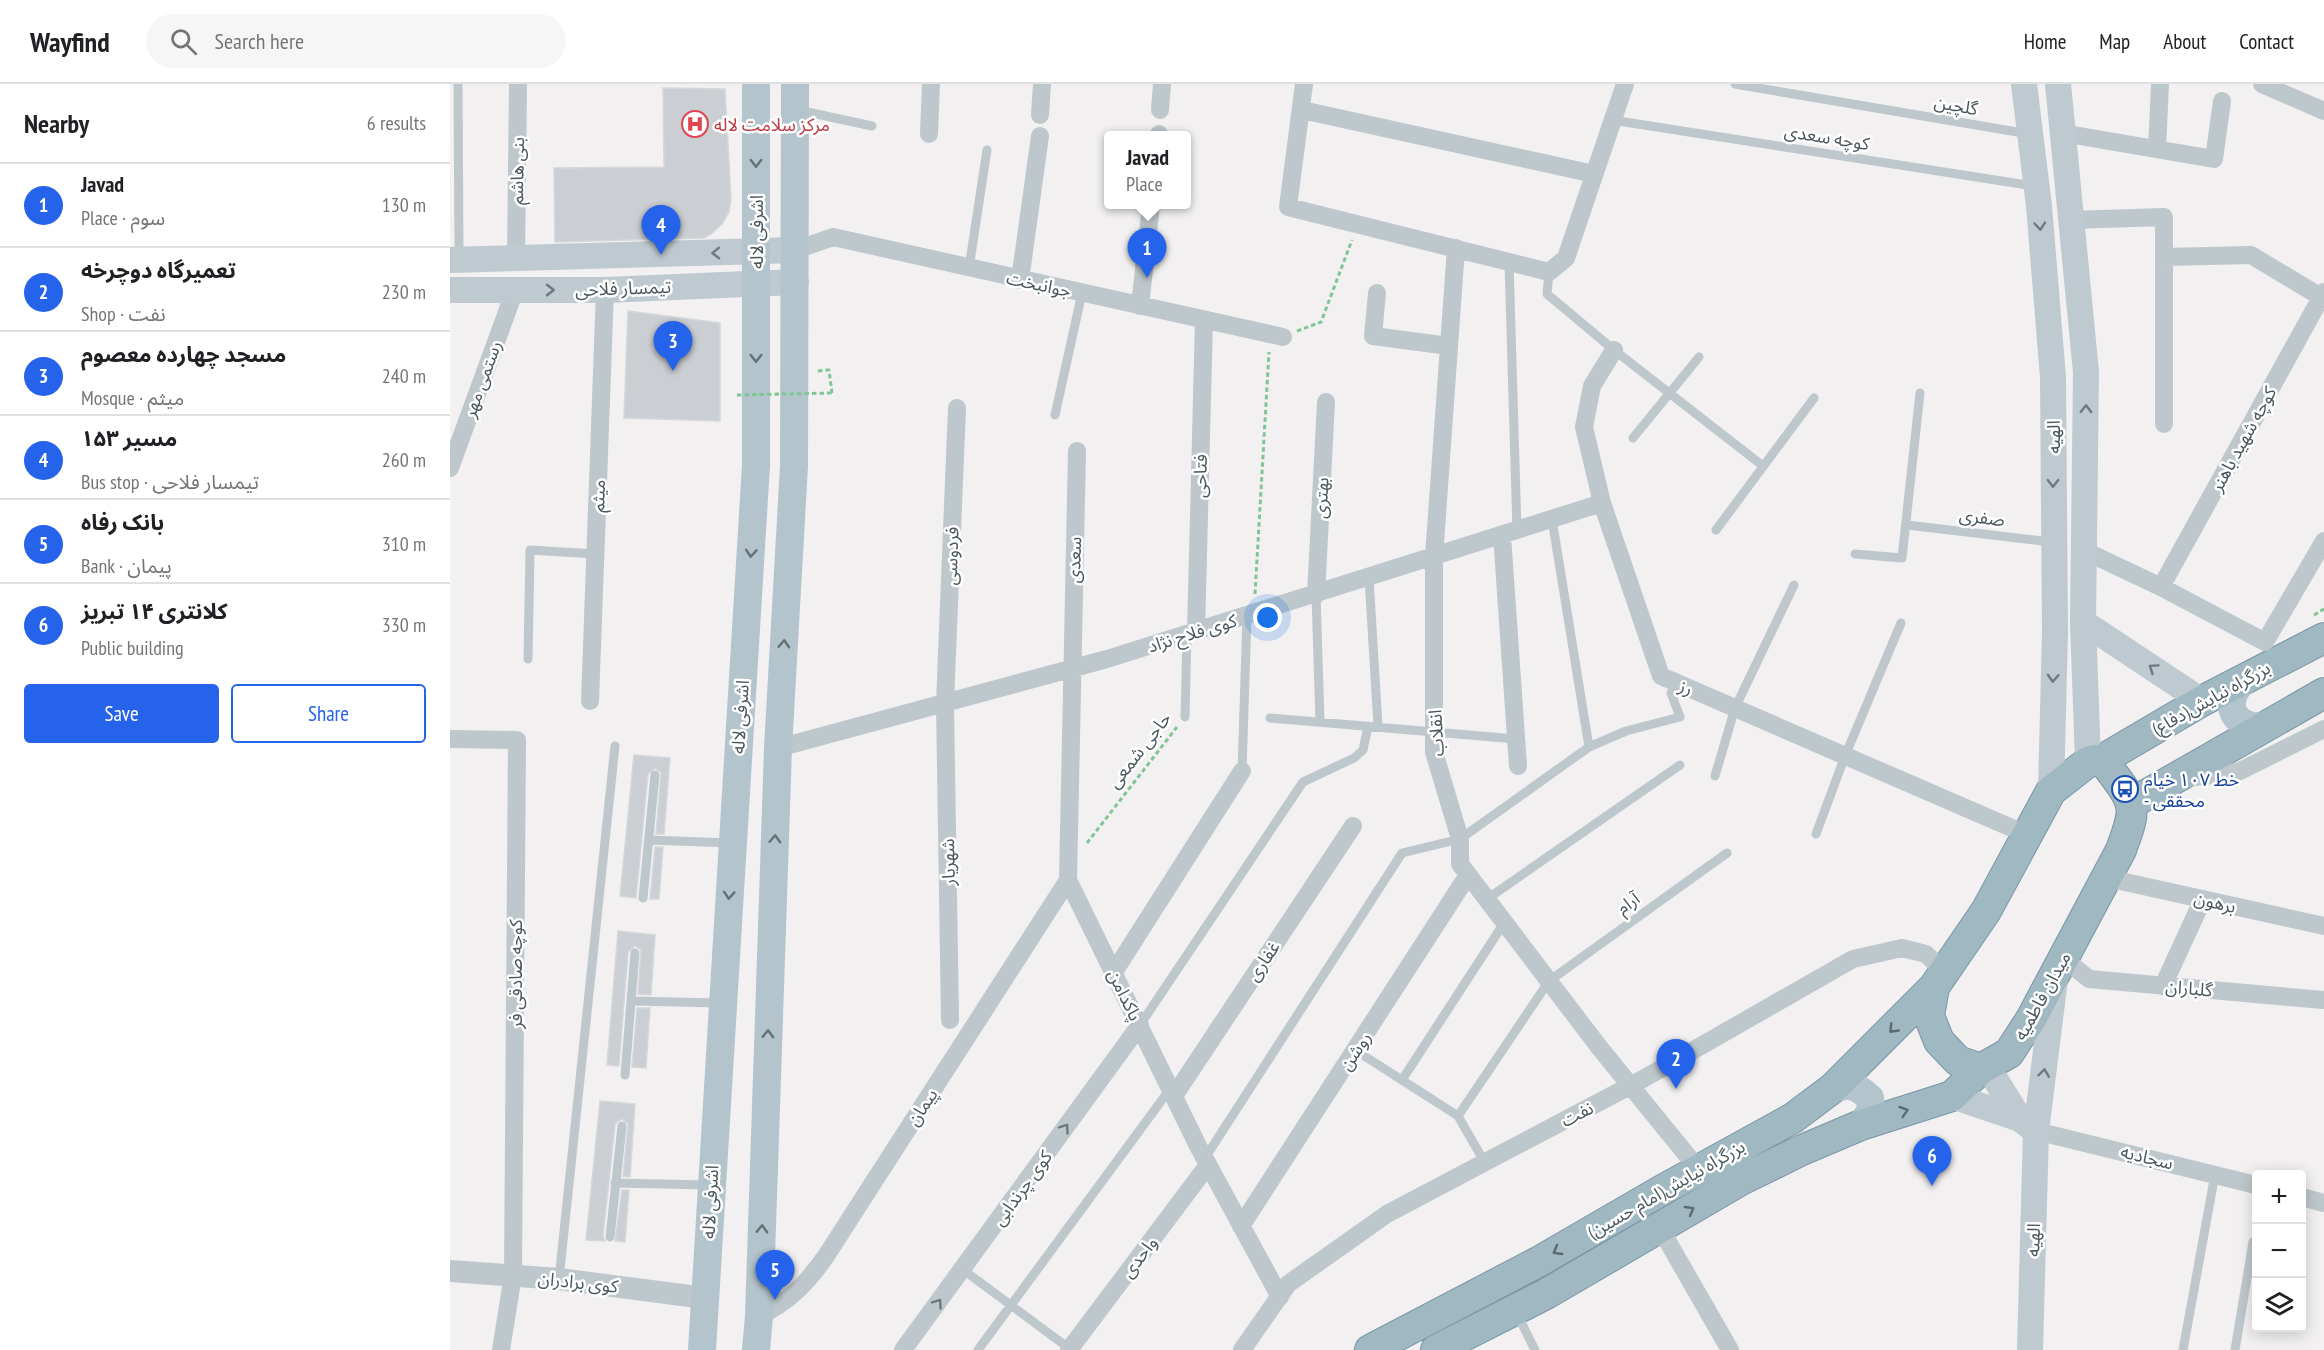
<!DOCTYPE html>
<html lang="en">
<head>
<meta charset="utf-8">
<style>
  :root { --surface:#fff; --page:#f6f6f6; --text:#202124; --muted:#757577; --line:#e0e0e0; --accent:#2563eb }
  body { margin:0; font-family:"PT Sans Narrow","Noto Sans Arabic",sans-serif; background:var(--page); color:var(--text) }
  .controls { position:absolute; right:18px; bottom:18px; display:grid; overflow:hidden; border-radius:6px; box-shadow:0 3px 15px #0003 }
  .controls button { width:54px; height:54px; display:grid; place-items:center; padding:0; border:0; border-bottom:2px solid var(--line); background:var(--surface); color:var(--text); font:30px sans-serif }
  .you { position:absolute; left:818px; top:534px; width:21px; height:21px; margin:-15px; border:4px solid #fff; border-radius:50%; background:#1a73e8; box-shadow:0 0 0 9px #1a73e833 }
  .badge { display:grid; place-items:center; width:39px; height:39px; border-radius:50%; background:var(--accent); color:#fff; font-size:20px; font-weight:700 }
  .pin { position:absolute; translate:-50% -50px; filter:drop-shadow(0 2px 3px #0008) }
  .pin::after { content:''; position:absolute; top:32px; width:21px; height:18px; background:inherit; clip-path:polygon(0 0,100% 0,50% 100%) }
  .popup { position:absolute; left:654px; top:47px; width:87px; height:78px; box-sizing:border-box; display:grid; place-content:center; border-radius:6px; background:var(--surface); filter:drop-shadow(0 2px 4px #0005); font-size:20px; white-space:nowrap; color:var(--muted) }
  .popup b { font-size:22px; color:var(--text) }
  .popup::after { content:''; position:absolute; left:50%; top:100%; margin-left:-12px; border:12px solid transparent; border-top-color:var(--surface) }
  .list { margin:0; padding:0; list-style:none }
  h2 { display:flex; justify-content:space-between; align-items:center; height:78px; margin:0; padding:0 24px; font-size:26px }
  h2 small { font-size:20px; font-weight:400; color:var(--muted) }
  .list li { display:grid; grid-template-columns:39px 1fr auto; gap:18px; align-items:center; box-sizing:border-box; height:84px; padding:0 24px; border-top:2px solid var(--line) }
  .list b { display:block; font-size:22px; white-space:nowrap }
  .list p { margin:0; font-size:20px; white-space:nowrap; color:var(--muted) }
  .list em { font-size:20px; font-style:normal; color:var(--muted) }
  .actions { display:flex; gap:12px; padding:18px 24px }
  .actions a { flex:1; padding:14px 0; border:2px solid var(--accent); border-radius:6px; text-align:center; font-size:21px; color:var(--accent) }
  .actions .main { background:var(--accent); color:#fff }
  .icon { flex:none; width:33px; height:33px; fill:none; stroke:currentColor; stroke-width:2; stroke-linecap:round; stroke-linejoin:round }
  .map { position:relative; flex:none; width:1874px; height:1266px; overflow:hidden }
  header { display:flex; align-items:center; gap:36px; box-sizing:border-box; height:84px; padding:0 30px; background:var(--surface); border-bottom:2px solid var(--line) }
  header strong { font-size:28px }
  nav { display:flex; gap:33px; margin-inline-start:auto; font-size:21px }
  .search { width:420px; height:54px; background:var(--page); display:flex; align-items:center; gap:15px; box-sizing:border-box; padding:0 21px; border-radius:33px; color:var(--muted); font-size:22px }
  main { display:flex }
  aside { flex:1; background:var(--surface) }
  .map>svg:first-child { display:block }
  .building { fill:#cbced2; stroke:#d5d8db; stroke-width:1.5 }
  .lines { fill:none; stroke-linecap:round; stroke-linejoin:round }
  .trunk-casing { stroke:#7996a5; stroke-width:32 }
  .path { stroke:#80c596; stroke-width:3; stroke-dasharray:4.5 3; stroke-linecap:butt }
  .service { stroke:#bec7cb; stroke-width:9 }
  .minor { stroke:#bec7cb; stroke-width:18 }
  .tertiary { stroke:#bec7cb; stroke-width:22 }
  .secondary { stroke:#becad0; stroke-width:26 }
  .primary { stroke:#b3c4cc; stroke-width:28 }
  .trunk { stroke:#a0b8c2; stroke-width:30 }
  .path-bridge { stroke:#80c596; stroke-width:3; stroke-dasharray:4.5 3; stroke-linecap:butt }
  .oneway { stroke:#647278 }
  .oneway2 { stroke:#6d7a7f }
  .oneway3 { stroke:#5b6a70 }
  .oneway4 { stroke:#6d797d }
  .labels { text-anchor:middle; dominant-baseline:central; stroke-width:5; stroke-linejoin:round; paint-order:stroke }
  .street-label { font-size:18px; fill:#4a575c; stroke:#fff }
  .health-label { font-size:18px; fill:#be3a42; stroke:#fff; text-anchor:start }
  .transit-label { font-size:18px; fill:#164399; stroke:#fff; text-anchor:start }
</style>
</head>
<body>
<header>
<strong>Wayfind</strong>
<div class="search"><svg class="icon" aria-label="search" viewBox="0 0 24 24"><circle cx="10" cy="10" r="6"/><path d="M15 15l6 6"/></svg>Search here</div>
<nav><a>Home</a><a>Map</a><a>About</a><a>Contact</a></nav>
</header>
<main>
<aside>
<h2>Nearby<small>6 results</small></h2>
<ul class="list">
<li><span class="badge">1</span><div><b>Javad</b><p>Place · سوم</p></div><em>130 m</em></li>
<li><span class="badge">2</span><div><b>تعمیرگاه دوچرخه</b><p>Shop · نفت</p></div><em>230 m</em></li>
<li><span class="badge">3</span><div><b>مسجد چهارده معصوم</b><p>Mosque · میثم</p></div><em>240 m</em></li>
<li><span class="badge">4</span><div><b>مسیر ۱۵۳</b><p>Bus stop · تیمسار فلاحی</p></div><em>260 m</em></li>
<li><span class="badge">5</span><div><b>بانک رفاه</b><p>Bank · پیمان</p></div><em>310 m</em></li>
<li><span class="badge">6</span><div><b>کلانتری ۱۴ تبریز</b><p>Public building</p></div><em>330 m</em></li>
</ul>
<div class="actions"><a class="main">Save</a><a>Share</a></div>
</aside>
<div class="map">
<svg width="1874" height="1266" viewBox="0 0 1874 1266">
  <rect width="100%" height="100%" fill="#f2f0f1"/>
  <path class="building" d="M 213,4 L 275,5 L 281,115 L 279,128 L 272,140 L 261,150 L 254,154 L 105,158 L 104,84 L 214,83 Z
    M 178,227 L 270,239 L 270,337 L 174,334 Z
    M 184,671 L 220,674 L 214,750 L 206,750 L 211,689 L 205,684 L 198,690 L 186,814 L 170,812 Z
    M 205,763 L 213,763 L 209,815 L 200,815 Z
    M 168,847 L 205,851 L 201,911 L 188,910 L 191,866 L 185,862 L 178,868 L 169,982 L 157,981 Z
    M 187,924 L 200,924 L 196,984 L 182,983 Z
    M 150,1017 L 185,1020 L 180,1093 L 173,1092 L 178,1040 L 172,1035 L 167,1038 L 165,1041 L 153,1152 L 155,1157 L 136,1156 Z
    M 172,1106 L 179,1106 L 175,1158 L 165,1157 Z"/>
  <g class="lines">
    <defs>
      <path id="trunk" d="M 1644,676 C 1654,677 1658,683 1663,690 C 1689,723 1684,729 1671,766 L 1581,935 L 1559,969 L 1531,985 L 1508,977 L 1489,957 L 1479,932 L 1484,903 L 1536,827 L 1601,707 L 1638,678 Z
        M 1650,677 L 1752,617 L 1874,554
        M 1682,719 L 1874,609
        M 920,1266 L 1088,1178 L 1214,1105 L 1343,1034 L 1383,1004 L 1484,903
        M 986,1266 L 1096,1210 L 1291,1096 L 1352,1066 L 1411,1041 L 1502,1012 L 1531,985"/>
    </defs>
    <use href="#trunk" class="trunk-casing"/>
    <path class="path" d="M 847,247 L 871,238 L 902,156
      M 368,287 L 379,286 L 382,309
      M 805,510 L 819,268
      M 1864,531 L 1874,525
      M 637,759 L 727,643"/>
    <path class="service" d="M 8,0 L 9,173
      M 1285,0 L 1579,50
      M 348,26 L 422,42
      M 1162,36 L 1584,102
      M 1059,178 L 1067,447
      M 519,184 L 537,66
      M 1099,188 L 1097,210 L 1164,266 L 1313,382
      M 605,331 L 632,209
      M 1183,354 L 1249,273
      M 1102,435 L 1139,663
      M 1457,441 L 1601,458
      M 1266,446 L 1364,314
      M 1405,470 L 1452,474 L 1470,309
      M 919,494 L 928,642
      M 866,511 L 870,638
      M 78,575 L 80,466 L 146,470
      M 735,633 L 737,550
      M 820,634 L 1066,655
      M 792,687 L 797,532
      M 1265,692 L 1285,624 L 1344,501
      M 1366,750 L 1395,672 L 1451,539
      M 199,756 L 281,759
      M 193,814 L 205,691
      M 1037,815 L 1230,681
      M 182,917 L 269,919
      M 690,941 L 853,698 L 904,674 L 913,666 L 918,642
      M 905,966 L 1008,1032 L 1035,1079
      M 175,991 L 185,869
      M 952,996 L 1054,839
      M 1008,1032 L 1099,897 L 1277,769
      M 755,1074 L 952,769 L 1010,755 L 1139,663 L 1176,647 L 1230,633 L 1221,609
      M 165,1099 L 259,1101
      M 160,1153 L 172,1042
      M 512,1185 L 620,1265
      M 109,1195 L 165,662
      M 1066,1228 L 1085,1266
      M 528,1266 L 720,1005
      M 1733,1266 L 1765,1090
      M 1785,1266 L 1803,1158"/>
    <path class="minor" d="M 854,0 L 838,123 L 1099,188 L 1116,174 L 1175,0
      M 1812,0 L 1874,27
      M 710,26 L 712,0
      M 852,26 L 1144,90
      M 590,31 L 592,0
      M 1612,49 L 1764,75 L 1772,17
      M 479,50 L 481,0
      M 709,52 L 709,50
      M 1707,65 L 1710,0
      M 1621,136 L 1714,133 L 1714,340
      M 1006,164 L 984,473 L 984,668 L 1010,755 L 1010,780 L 1149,963 L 1249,1086
      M 346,166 L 383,153 L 833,253
      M 1714,173 L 1801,171 L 1871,213
      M 66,175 L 68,0
      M 570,196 L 590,52
      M 927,209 L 923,252 L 999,262
      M 690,222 L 701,121
      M 1164,266 L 1142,302 L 1134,343 L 1152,419 L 1211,592 L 1578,751
      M 627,367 L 618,796 L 748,1062 L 830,1213
      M 0,384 L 65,206
      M 1052,451 L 1068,682
      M 1635,467 L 1711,503 L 1815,558 L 1874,457
      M 1711,503 L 1874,208
      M 866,511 L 876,318
      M 746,548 L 754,236
      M 140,617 L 155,206
      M 0,655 L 67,656 L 63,1191 L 51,1266
      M 328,664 L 657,575 L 1152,419
      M 1736,694 L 1788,688 L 1874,645
      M 1657,794 L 1874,842
      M 1613,874 L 1639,895 L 1873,916
      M 664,888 L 792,687
      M 1713,902 L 1753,815
      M 500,936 L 495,619 L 507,324
      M 724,1012 L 903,742
      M 1586,1047 L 1806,1101
      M 1852,1113 L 1874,1119
      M 791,1142 L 1018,791
      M 1210,1144 L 1280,1266
      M 309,1232 C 339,1218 357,1199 376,1172 L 618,796
      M 453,1266 L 690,941
      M 619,1266 L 758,1081
      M 792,1266 L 838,1200 L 937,1130 L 1193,995 L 1403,875 L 1452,864 L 1476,870 L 1494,888"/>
    <path class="tertiary" d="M 0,1187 L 109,1195 L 255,1214"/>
    <path class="secondary" d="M 1574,0 L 1589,122 L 1603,293 L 1605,548 L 1601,707
      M 1608,0 L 1636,288 L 1633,538 L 1638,678
      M 0,176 L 346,166
      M 0,206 L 155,206 L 346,198
      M 1633,538 L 1752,617
      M 1537,982 L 1570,1035 L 1586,1047
      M 1502,1012 L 1570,1035
      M 1580,1266 L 1586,1047 L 1605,895"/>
    <path class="primary" d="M 1796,595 C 1769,617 1783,647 1817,642
      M 1383,1004 C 1401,1000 1406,1001 1420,1014 L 1421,1026 L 1411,1041
      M 252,1266 L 306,381 L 306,0
      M 306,1266 L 309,1232 L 328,664 L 344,382 L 345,0"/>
    <use href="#trunk" class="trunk"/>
    <path class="path-bridge" d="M 287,311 L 382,309"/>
  </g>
  <defs><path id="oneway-chevron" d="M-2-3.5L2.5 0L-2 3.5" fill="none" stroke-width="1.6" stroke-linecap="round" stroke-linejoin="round" transform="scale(1.5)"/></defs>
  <g class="oneway">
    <use href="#oneway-chevron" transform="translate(306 79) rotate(90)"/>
    <use href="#oneway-chevron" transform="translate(306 274) rotate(90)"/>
    <use href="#oneway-chevron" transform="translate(301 469) rotate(94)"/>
    <use href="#oneway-chevron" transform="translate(334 560) rotate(-87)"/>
    <use href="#oneway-chevron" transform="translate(325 755) rotate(-88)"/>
    <use href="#oneway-chevron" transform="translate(279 811) rotate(94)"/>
    <use href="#oneway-chevron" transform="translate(318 950) rotate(-88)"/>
    <use href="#oneway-chevron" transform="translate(312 1145) rotate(-88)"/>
  </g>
  <g class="oneway2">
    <use href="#oneway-chevron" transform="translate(1590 142) rotate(85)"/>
    <use href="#oneway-chevron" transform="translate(266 169) rotate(179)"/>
    <use href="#oneway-chevron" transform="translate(100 206)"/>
    <use href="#oneway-chevron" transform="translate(1636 325) rotate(-89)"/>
    <use href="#oneway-chevron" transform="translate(1603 399) rotate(90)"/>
    <use href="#oneway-chevron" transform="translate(1703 584) rotate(-146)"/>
    <use href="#oneway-chevron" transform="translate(1603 594) rotate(93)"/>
    <use href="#oneway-chevron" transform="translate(1594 989) rotate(-83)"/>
  </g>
  <g class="oneway3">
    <use href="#oneway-chevron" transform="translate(1443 945) rotate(134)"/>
    <use href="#oneway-chevron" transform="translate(1454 1027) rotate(-18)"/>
    <use href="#oneway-chevron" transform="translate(1240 1126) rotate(-30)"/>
    <use href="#oneway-chevron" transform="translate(1107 1167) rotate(150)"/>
  </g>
  <g class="oneway4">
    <use href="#oneway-chevron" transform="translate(615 1044) rotate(-54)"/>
    <use href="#oneway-chevron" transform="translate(488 1219) rotate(-54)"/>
  </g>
  <defs>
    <symbol id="hospital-ring" viewBox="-11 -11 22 22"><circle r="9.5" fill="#fff" stroke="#e0444e" stroke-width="1.5"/><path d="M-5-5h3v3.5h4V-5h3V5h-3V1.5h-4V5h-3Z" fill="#e0444e"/></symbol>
    <symbol id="bus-ring" viewBox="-11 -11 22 22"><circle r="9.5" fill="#fff" stroke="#1a4fb4" stroke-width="1.5"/><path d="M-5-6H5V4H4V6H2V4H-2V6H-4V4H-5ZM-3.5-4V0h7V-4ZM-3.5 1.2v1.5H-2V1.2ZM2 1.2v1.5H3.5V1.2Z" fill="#1a4fb4"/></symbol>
  </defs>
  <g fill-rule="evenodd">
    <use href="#hospital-ring" x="230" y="25" width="30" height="30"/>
    <use href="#bus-ring" x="1660" y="690" width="30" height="30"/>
  </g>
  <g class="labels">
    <g class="street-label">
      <text transform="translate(1506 21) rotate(10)">گلچین</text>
      <text transform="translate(1377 53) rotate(9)">کوچه سعدی</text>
      <text transform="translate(67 87) rotate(-89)">بنی هاشم</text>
      <text transform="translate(306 148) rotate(-90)">اشرفی لاله</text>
      <text transform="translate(589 200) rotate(12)">جوانبخت</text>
      <text transform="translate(173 204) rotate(-2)">تیمسار فلاحی</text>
      <text transform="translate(32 295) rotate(-70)">رستمی مهر</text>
      <text transform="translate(1603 353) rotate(-90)">الهیه</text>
      <text transform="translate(1793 355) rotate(-61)">کوچه شهید باهنر</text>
      <text transform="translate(750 392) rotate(-89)">فتاحی</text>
      <text transform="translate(148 412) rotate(-88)">میثم</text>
      <text transform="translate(871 414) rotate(-87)">بهتری</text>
      <text transform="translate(1532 433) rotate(7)">صفری</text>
      <text transform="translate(501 472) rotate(-88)">فردوسی</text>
      <text transform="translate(624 476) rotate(-88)">سعدی</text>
      <text transform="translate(742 549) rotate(-17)">کوی فلاح نژاد</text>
      <text transform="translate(1236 603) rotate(23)">رز</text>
      <text transform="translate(1761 614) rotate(-29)">بزرگراه نیایش(دفاع)</text>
      <text transform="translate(290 633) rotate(-86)">اشرفی لاله</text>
      <text transform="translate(986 649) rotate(-93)">انقلاب</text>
      <text transform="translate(689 666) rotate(-52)">حاجی شمعی</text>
      <text transform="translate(498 778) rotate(-91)">شهریار</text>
      <text transform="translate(1765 818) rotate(13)">برهون</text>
      <text transform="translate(1178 819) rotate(-36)">آرام</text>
      <text transform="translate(813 877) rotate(-56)">غفاری</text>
      <text transform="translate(65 890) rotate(-90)">کوچه صادقی فر</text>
      <text transform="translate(1739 904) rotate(5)">گلباران</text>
      <text transform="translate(675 911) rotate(64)">پاکدامن</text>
      <text transform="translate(1592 912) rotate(-61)">میدان فاطمیه</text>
      <text transform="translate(905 967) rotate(-57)">روشن</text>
      <text transform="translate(472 1023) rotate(-57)">پیمان</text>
      <text transform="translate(1127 1030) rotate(-28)">نفت</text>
      <text transform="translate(1697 1073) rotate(14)">سجادیه</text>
      <text transform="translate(572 1104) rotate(-54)">کوی چرندابی</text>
      <text transform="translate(1216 1105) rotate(-30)">بزرگراه نیایش(امام حسین)</text>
      <text transform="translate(260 1118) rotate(-87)">اشرفی لاله</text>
      <text transform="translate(1583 1156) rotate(-88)">الهیه</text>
      <text transform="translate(689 1173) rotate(-53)">واحدی</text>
      <text transform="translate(128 1198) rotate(6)">کوی برادران</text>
    </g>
    <g class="health-label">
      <text x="264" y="40">مرکز سلامت لاله</text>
    </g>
    <g class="transit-label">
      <text x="1694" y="695">خط ۱۰۷ خیام<tspan x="1694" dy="21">- محققی</tspan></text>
    </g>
  </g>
</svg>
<div class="controls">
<button>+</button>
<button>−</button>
<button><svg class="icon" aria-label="layers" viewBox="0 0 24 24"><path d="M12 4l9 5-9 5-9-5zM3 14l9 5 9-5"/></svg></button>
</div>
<div class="you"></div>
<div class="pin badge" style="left:697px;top:194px">1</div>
<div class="popup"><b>Javad</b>Place</div>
<div class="pin badge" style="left:1226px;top:1005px">2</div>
<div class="pin badge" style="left:223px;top:287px">3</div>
<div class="pin badge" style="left:211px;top:171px">4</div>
<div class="pin badge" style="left:325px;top:1216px">5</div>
<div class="pin badge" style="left:1482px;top:1102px">6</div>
</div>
</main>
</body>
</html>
